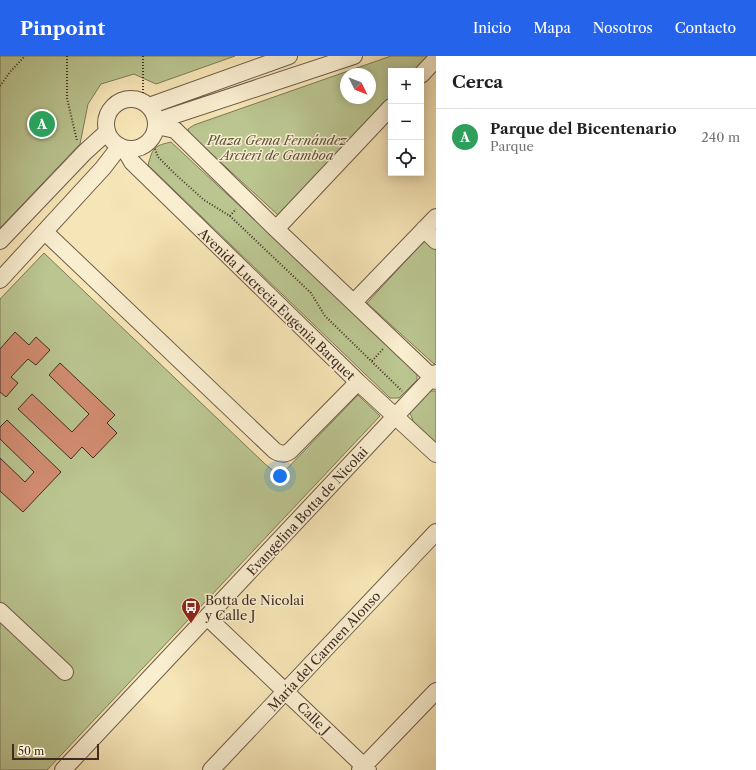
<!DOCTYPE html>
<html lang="es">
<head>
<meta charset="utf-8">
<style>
  :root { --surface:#fff; --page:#f6f6f6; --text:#202124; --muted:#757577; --line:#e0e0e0; --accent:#2563eb }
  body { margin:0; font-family:"Libre Caslon Text",serif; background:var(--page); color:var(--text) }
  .controls { position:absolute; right:12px; top:12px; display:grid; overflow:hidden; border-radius:0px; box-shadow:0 2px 10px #0003 }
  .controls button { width:36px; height:36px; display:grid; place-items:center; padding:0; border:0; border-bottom:1px solid var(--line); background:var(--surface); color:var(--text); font:20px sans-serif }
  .compass { position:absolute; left:340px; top:12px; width:36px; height:36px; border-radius:50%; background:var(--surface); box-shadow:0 2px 10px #0003; rotate:132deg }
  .scale { position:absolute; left:12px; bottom:10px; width:87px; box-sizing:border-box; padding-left:4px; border:2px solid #412c23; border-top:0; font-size:11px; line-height:14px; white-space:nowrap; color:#412c23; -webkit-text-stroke:3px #f9eed0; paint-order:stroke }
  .you { position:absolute; left:280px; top:420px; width:14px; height:14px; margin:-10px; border:3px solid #fff; border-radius:50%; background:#1a73e8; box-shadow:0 0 0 6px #1a73e833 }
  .badge { display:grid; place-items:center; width:26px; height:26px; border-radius:50%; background:var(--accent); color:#fff; font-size:13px; font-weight:700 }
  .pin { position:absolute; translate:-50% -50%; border:2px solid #fff; box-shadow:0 1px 4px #0006 }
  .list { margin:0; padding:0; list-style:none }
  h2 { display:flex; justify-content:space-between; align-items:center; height:52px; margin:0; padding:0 16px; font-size:17px }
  h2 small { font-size:13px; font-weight:400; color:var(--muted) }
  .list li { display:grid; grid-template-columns:26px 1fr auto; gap:12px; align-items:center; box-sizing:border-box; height:56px; padding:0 16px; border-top:1px solid var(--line) }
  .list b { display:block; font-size:15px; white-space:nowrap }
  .list p { margin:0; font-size:13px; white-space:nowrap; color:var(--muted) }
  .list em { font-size:13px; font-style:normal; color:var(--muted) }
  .icon { flex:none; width:22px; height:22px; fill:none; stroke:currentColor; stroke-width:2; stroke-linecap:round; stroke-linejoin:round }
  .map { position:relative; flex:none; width:436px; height:714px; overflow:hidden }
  header { display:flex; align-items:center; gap:24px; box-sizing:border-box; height:56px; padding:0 20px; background:var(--accent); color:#fff }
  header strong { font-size:19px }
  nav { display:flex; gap:22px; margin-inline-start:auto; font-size:14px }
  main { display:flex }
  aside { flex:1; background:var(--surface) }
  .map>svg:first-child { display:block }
  .green { fill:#bac590; stroke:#7e785a; fill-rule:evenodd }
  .building { fill:#d28c71; stroke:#412c23 }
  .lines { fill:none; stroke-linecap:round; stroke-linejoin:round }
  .minor-casing { stroke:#6e5a48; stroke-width:18 }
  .path { stroke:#412c23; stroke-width:2; stroke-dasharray:1 2; stroke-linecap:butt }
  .minor { stroke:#f9eed0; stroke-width:16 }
  .labels { text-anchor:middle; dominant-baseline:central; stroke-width:3; stroke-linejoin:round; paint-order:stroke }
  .park-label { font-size:13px; font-style:italic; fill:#5f523e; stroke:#f9eed0 }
  .street-label { font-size:13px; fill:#412c23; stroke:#f9eed0 }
  .poi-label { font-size:13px; fill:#412c23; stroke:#f9eed0; text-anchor:start }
</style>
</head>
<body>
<header>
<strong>Pinpoint</strong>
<nav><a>Inicio</a><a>Mapa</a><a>Nosotros</a><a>Contacto</a></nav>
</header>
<main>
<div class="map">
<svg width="436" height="714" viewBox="0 0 436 714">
  <rect width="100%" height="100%" fill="#f6e5b6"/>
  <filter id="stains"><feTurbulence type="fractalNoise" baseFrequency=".005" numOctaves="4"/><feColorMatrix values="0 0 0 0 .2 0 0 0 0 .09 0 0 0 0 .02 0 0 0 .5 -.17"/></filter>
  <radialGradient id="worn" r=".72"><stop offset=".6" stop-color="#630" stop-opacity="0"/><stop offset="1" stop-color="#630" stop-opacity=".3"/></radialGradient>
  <path class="green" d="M 0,0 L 235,0 L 156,28 L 134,18 L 101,28 L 88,48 L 80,88 L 0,172 Z
    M 391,0 L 433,0 L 419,15 L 391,15 L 391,44 L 279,160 L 189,77 L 188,73 L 194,69 ZM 346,18 L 370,18 L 370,42 L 346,42 Z
    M 171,86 L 417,315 L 417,324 L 399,342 L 390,342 L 148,109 C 153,92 153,90 171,86 Z
    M 425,184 L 436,193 L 436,306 L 434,308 L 367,247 Z
    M 44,197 L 265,408 L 280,420 L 358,339 L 380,360 L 47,714 L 0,714 L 0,243 Z
    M 429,335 L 436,335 L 436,387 L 414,367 L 410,357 Z"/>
  <path class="building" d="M 15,276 L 29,289 L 36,281 L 50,294 L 36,309 L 28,303 L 11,321 L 18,327 L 6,341 L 0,336 L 0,293 Z
    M 60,307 L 115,359 L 107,367 L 117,377 L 93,402 L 82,391 L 71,403 L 18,353 L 32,338 L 72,376 L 89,358 L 49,319 Z
    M 7,364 L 61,416 L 23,456 L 0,435 L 0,402 L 25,426 L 34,416 L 0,383 L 0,371 Z"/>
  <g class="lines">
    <defs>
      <path id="minor" d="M 421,19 L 436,3
        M106 68a25 25 0 1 1 50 0a25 25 0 1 1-50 0Z
        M 149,50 L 289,0
        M 157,65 L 354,0
        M 157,70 L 175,74 L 276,173 L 436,325
        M 124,92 L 132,106 L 358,326 L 436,398
        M 276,173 L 391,51
        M 424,173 L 436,185
        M 45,176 L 275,395 C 281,398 284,399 290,395 L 358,326
        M 0,185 L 85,96 L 107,76
        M 0,224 L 103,112 L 120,90
        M 354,246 L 436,161
        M 0,555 L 65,616
        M 207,561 L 368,714
        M 63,714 L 436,317
        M 211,714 L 436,476
        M 360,714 L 436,635"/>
    </defs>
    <use href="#minor" class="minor-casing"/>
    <path class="path" d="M 67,0 L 67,42 L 77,85
      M 143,0 L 143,38
      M 0,30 L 10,16 L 25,0
      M 154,90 L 158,101 L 175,118 L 204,144 L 230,160 L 311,237 L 325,260 L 402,335
      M 230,160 L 236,153
      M 372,305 L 383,293"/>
    <use href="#minor" class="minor"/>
  </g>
  <defs>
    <symbol id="bus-pin" viewBox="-11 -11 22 30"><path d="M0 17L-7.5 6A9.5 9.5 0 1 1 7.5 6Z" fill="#8f2418" stroke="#f9eed0"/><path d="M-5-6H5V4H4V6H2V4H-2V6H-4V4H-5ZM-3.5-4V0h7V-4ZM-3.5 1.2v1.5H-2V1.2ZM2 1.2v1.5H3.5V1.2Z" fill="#fff"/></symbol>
  </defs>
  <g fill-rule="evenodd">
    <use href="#bus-pin" x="180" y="540" width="22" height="30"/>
  </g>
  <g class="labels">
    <g class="park-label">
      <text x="277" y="84">Plaza Gema Fernández<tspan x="277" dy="15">Arcieri de Gamboa</tspan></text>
    </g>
    <g class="street-label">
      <text transform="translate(277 248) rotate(44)">Avenida Lucrecia Eugenia Barquet</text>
      <text transform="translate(307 455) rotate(-47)">Evangelina Botta de Nicolai</text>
      <text transform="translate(324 595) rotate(-47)">María del Carmen Alonso</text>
      <text transform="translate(314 662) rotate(44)">Calle J</text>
    </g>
    <g class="poi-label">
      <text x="205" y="544">Botta de Nicolai<tspan x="205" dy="15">y Calle J</tspan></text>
    </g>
  </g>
  <rect width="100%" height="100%" filter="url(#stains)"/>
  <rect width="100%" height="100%" fill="url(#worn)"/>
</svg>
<div class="controls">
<button>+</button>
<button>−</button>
<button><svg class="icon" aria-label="locate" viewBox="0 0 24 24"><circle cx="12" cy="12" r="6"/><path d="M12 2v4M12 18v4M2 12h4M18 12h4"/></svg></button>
</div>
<svg class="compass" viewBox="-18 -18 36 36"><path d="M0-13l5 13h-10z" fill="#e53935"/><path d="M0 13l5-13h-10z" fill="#757577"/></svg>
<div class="scale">50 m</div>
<div class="you"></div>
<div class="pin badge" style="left:42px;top:68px;background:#2e9e5b">A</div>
</div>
<aside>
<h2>Cerca<small></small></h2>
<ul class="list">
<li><span class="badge" style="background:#2e9e5b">A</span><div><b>Parque del Bicentenario</b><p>Parque</p></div><em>240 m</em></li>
</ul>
</aside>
</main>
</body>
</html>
